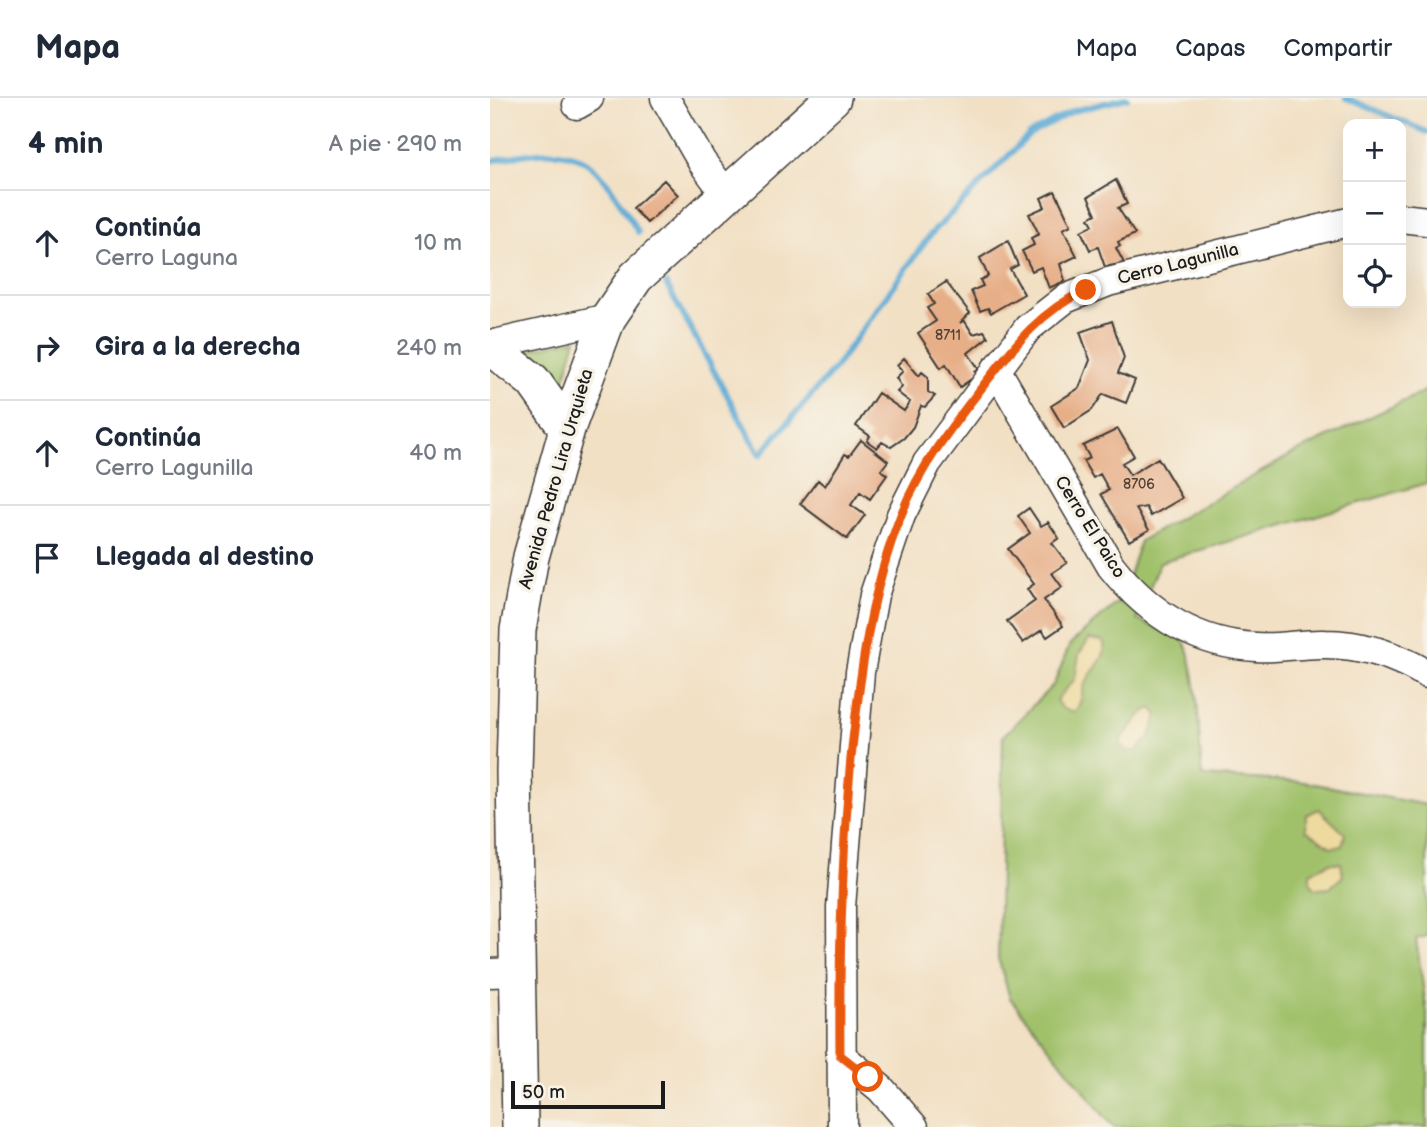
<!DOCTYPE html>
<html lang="es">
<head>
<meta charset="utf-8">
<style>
  :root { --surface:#fff; --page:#f2f2f3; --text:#1f2937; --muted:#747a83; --line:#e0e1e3 }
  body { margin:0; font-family:"Balsamiq Sans",sans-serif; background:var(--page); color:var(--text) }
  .controls { position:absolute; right:21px; top:21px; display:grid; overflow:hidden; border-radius:14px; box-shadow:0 7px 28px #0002 }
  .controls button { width:63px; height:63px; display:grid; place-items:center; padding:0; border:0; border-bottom:2px solid var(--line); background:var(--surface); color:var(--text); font:35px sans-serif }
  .scale { position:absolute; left:21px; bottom:18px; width:154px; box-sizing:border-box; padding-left:7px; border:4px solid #1c1c1c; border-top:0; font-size:19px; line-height:24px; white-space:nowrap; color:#1c1c1c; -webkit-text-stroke:5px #f7f3e8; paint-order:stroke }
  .stop { position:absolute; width:21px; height:21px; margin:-16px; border:5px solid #ea580c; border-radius:50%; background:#fff }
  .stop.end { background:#ea580c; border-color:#fff; box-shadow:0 2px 7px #0008 }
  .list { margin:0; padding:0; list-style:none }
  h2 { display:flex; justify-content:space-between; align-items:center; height:91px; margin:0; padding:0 28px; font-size:30px }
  h2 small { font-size:23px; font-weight:400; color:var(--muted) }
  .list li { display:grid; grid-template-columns:46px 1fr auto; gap:21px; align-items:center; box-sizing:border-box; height:105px; padding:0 28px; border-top:2px solid var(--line) }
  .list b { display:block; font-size:26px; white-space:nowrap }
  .list p { margin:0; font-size:23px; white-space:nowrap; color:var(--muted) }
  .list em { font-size:23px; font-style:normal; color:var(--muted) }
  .icon { flex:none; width:38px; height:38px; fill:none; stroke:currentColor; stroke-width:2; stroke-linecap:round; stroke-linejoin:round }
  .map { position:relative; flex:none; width:937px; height:1029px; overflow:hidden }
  header { display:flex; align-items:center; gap:42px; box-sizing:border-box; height:98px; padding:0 35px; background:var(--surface); border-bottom:2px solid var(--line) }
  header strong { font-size:33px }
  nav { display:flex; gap:38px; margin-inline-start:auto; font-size:24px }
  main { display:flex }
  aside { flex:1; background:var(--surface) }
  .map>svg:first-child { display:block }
  .green { fill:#a0c16a; stroke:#5e6e43; stroke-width:2 }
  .sand { fill:#eeda9e; stroke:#857b5d; stroke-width:2 }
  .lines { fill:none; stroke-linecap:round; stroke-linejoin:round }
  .stream { stroke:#5baad5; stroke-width:6 }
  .building { fill:#e7af88 }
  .minor-casing { stroke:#3c3935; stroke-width:31 }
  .major-casing { stroke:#3c3935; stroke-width:38 }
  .minor { stroke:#fff; stroke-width:28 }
  .major { stroke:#fff; stroke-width:35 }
  .route { stroke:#ea580c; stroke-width:9 }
  .labels { text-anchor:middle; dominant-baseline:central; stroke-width:7; stroke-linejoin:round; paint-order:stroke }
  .number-label { font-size:14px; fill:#4f4137 }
  .street-label { font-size:18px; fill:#1c1c1c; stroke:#f7f3e8 }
</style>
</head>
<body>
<header>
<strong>Mapa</strong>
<nav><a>Mapa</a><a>Capas</a><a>Compartir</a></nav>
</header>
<main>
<aside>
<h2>4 min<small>A pie · 290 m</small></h2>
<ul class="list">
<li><svg class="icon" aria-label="ahead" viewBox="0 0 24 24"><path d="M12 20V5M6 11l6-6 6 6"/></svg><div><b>Continúa</b><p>Cerro Laguna</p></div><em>10 m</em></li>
<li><svg class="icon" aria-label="right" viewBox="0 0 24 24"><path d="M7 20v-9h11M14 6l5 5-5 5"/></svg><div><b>Gira a la derecha</b></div><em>240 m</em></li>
<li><svg class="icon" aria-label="ahead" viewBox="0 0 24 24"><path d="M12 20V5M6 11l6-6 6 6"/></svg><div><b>Continúa</b><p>Cerro Lagunilla</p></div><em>40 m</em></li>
<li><svg class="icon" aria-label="arrive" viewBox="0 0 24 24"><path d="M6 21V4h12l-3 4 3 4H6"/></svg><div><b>Llegada al destino</b></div></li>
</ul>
</aside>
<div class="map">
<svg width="937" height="1029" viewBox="0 0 937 1029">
  <rect width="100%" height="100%" fill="#f7f3e8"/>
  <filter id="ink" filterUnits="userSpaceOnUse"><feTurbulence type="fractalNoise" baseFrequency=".0143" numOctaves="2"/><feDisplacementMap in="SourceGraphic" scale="14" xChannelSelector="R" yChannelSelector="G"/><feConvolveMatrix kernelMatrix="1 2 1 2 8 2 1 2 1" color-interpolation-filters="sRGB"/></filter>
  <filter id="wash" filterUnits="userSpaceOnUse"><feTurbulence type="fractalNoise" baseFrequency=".00686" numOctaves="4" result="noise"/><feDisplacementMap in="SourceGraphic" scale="28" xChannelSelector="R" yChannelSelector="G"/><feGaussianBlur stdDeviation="1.57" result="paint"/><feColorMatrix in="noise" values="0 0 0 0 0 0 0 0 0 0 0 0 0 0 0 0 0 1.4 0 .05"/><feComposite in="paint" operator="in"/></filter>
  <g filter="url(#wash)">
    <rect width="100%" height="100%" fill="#f2e0c4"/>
    <path class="green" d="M 86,241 L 71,295 L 30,254 Z
      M 937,292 L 937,385 L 670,464 L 647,522 L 694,542 C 710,583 708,633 712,678 L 814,684 L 937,707 L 937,838 L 926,841 L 937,915 L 937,1029 L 623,1029 L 520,900 L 508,860 L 513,638 L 564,586 L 580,546 L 632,501 L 650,443 L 804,355 Z"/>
    <path class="sand" d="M 599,541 L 613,543 C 620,559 601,572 595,586 C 591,595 592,606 585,614 C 575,613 571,611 566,602 L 585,581 L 589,556 Z
      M 662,610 L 668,617 L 659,640 L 646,653 L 636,653 L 631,646 L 631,640 C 643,631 648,614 662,610 Z
      M 829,711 L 855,736 L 852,748 L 841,749 L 816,732 L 816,717 Z
      M 840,765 L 851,765 L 853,778 L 840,790 L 825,791 L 820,784 L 820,774 Z"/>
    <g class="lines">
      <path class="stream" d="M 856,0 L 937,34
        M 0,63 C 92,43 102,55 148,134
        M 176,186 L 270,357 L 344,271 L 441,136 L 540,36 L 583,13 L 637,0"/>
    </g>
    <g id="blocks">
      <path class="building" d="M 174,82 L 188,97 L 157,125 L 143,110 Z
        M 626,82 L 637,106 L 628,110 L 645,136 L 628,144 L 630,148 L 626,150 L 634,165 L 615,169 L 608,149 L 600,152 L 591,133 L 603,127 L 599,120 L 606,116 L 598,99 Z
        M 565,93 L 581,127 L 573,131 L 587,158 L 570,166 L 575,183 L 559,190 L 551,169 L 542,173 L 532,153 L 544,147 L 541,140 L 549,136 L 539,116 L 555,109 L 551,100 Z
        M 518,143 L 528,167 L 520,171 L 534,196 L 501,215 L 498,210 L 490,213 L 481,193 L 493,188 L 490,182 L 498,178 L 490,160 Z
        M 456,184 L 480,215 L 470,225 L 474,222 L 483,236 L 494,233 L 498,239 L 478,255 L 489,271 L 485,274 L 487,277 L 470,289 L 456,266 L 451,270 L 428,235 L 446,223 L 437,210 L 444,206 L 438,196 Z
        M 622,223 L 634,260 L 628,275 L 645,282 L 636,305 L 613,296 L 602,312 L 574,330 L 561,308 L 589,290 L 600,262 L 590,234 Z
        M 414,260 L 429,278 L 432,274 L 438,279 L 438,294 L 445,298 L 435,309 L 431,308 L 423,329 L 414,340 L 401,349 L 392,344 L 387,350 L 377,343 L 380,338 L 366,328 L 388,295 L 414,313 L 420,304 L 407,294 L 412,289 L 406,280 L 413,273 L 407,267 Z
        M 628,331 L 644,358 L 632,365 L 640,377 L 668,360 L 692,400 L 661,418 L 656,409 L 646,411 L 659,432 L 639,443 L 611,396 L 619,392 L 610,376 L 603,380 L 593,363 L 600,360 L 593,348 Z
        M 371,342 L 398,363 L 391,372 L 397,377 L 380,401 L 370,394 L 361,407 L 375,417 L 357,441 L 310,406 L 328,382 L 335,388 L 355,356 L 359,358 Z
        M 539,410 L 551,428 L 558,424 L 569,440 L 562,445 L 577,465 L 562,475 L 572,489 L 554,502 L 573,528 L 557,539 L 552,532 L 533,545 L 517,523 L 545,503 L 537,491 L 544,486 L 518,451 L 540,435 L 528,418 Z"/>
    </g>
  </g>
  <g filter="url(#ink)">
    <use href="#blocks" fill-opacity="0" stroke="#3c3935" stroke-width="2"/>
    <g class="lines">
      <defs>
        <path id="minor" d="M 175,0 L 212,64 L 236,96
          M 87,7 L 99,0
          M 911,120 L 937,123
          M 0,247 L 118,220
          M 506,271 L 621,468 C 658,515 705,546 766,549 C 789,551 812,545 835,546 C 871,546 907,558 937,576
          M 0,875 L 28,874
          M 350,957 L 391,991 L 424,1029
          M 352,1029 L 351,809 L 370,574 L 384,497 L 411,417 L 437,365 L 538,230 L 575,201 L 618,184 L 858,124"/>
        <path id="major" d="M 0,249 L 43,283 L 77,331
          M 30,1029 L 24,673 L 28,532 L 41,459 L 77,331 L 118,220 L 146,179 L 343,0"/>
      </defs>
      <use href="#minor" class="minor-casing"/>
      <use href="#major" class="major-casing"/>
      <use href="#minor" class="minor"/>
      <use href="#major" class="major"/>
    </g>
  </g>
  <g class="lines" filter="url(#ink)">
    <path class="route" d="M 378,979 L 350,957 C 349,855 352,752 362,650 C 371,570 381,493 411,417 C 430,369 461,329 493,288 C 524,248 549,214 596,192"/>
  </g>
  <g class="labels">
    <g class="number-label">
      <text x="458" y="237">8711</text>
      <text x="649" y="386">8706</text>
    </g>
    <g class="street-label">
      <text transform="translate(688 166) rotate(-14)">Cerro Lagunilla</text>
      <text transform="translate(66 381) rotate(-74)">Avenida Pedro Lira Urquieta</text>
      <text transform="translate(600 429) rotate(58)">Cerro El Paico</text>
    </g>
  </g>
</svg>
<div class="controls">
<button>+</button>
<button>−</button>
<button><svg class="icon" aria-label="locate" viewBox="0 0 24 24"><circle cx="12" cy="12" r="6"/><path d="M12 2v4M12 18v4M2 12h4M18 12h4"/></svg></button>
</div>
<div class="scale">50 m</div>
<div class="stop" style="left:378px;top:979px"></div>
<div class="stop end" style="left:596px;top:192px"></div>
</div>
</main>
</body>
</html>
